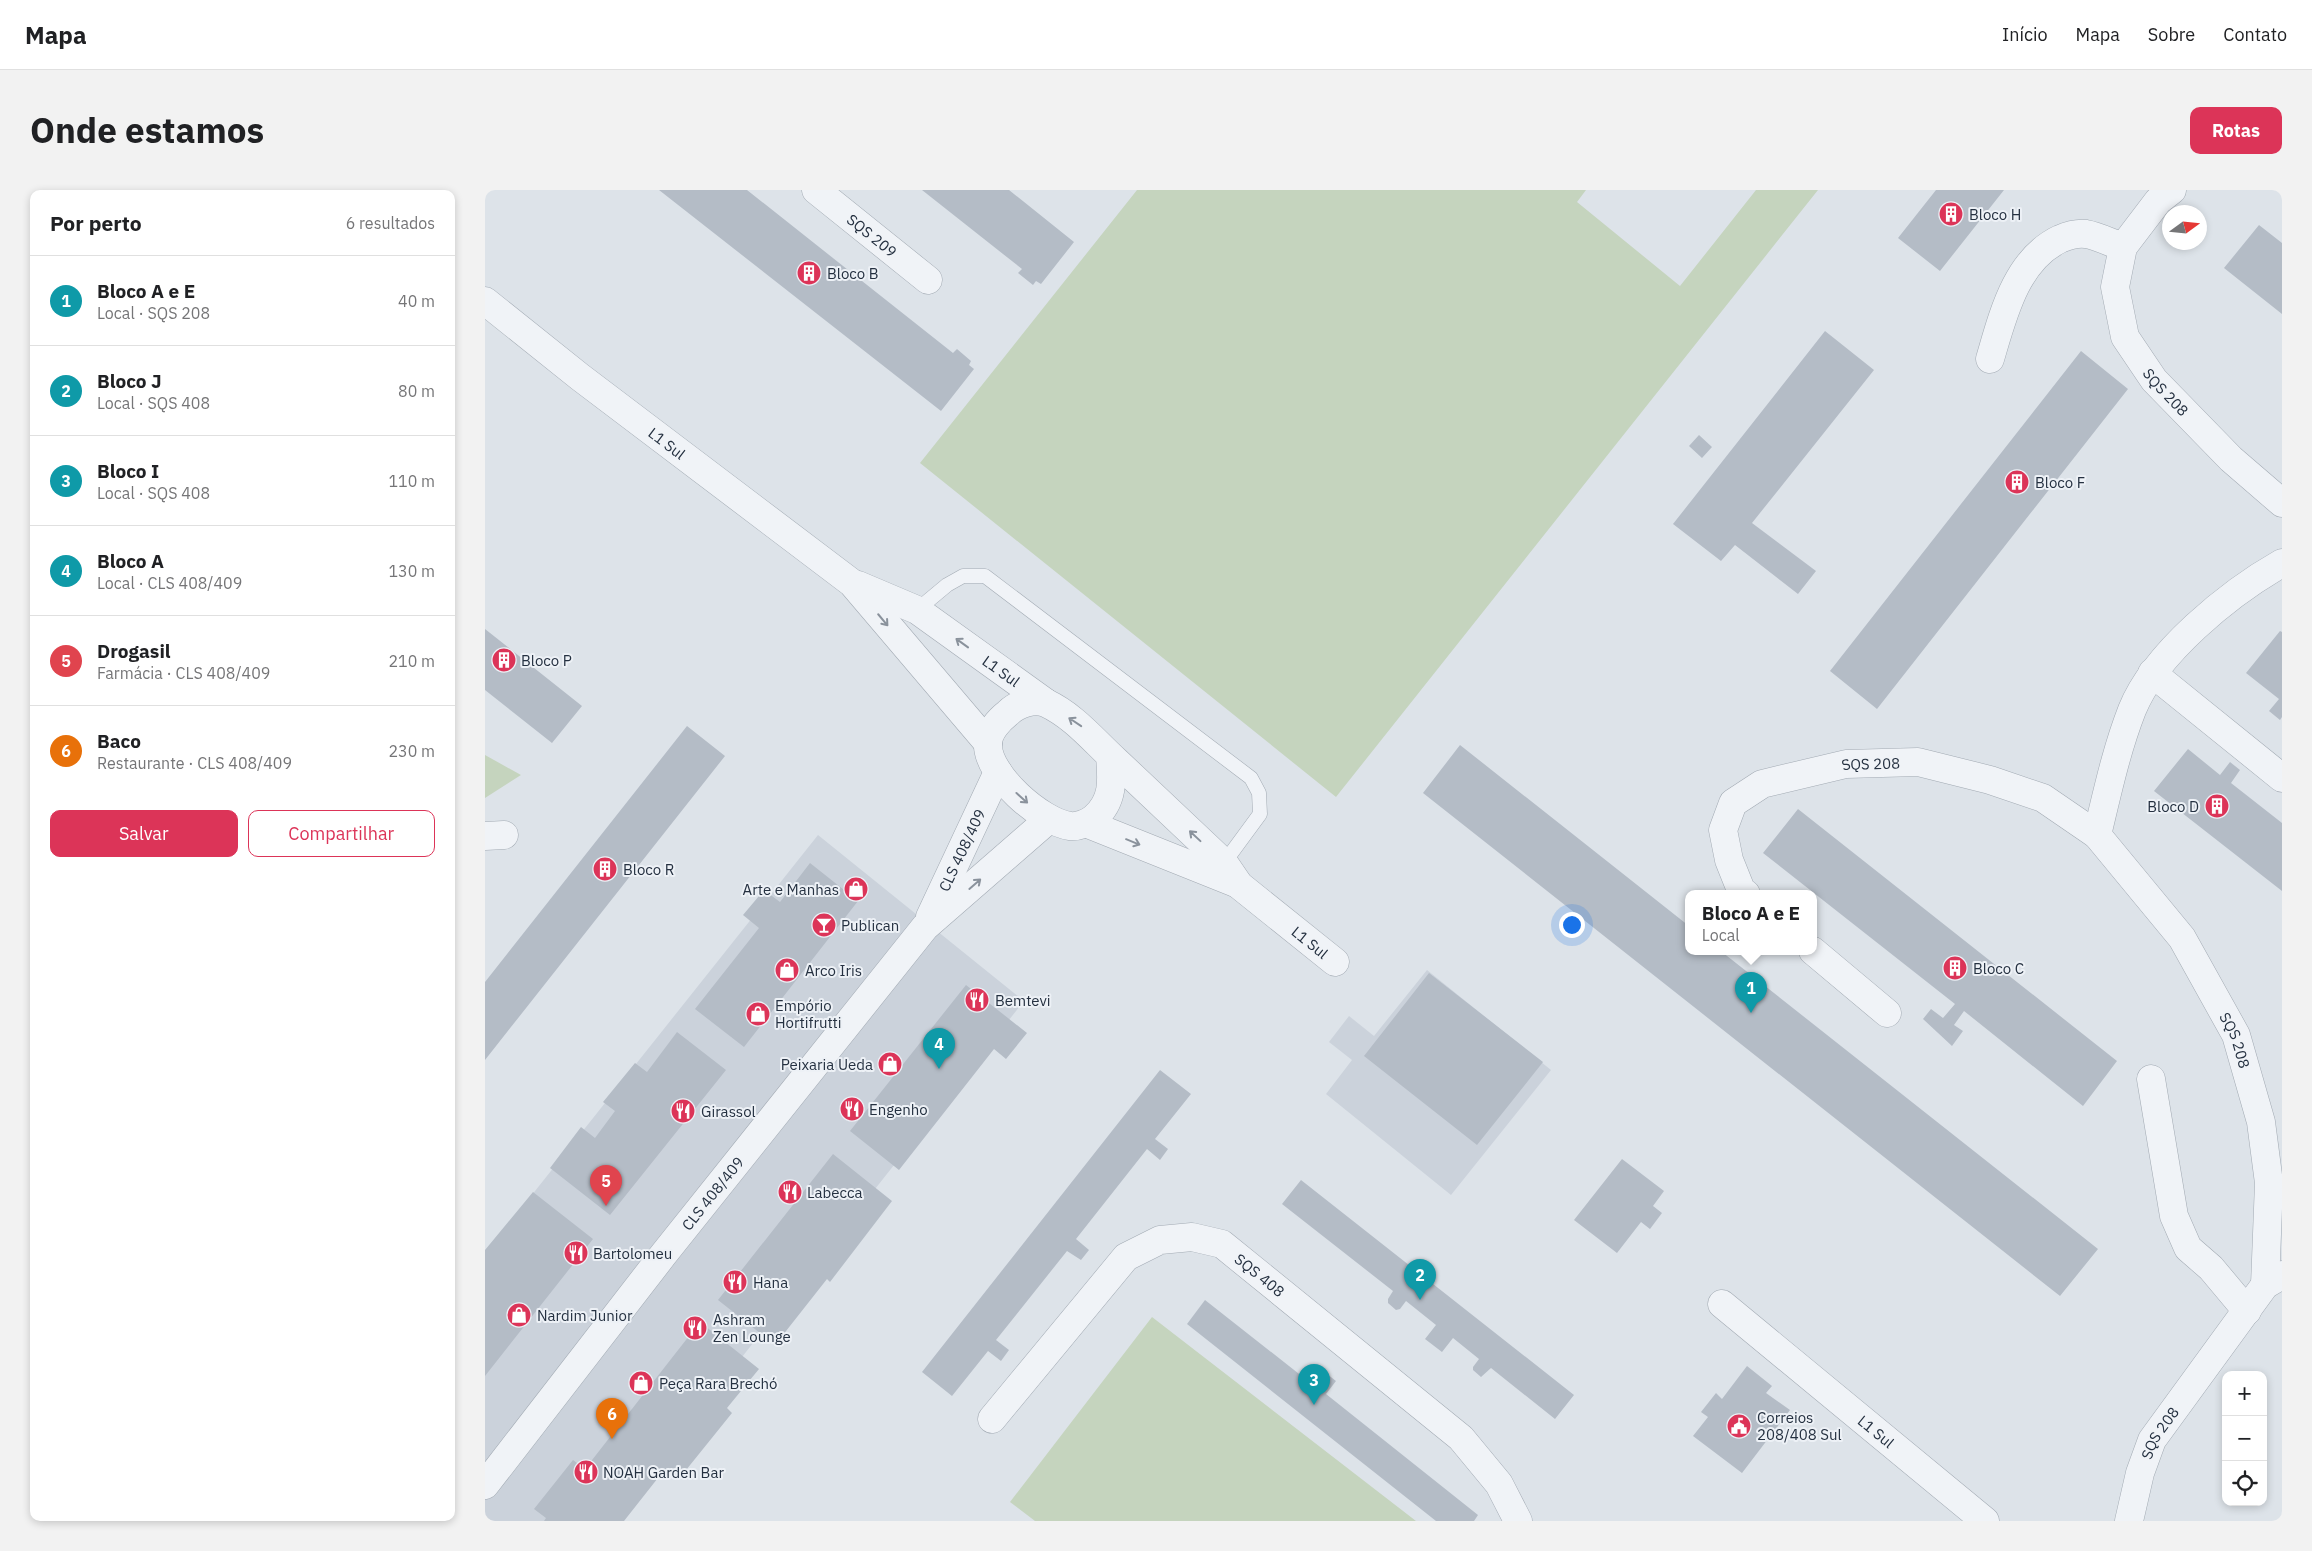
<!DOCTYPE html>
<html lang="pt">
<head>
<meta charset="utf-8">
<style>
  :root { --surface:#fff; --page:#f2f2f2; --text:#202124; --muted:#757577; --line:#e0e0e0; --accent:#dc3458 }
  body { margin:0; font-family:"IBM Plex Sans",sans-serif; background:var(--page); color:var(--text) }
  .controls { position:absolute; right:15px; bottom:15px; display:grid; overflow:hidden; border-radius:10px; box-shadow:0 2px 8px #0003 }
  .controls button { width:45px; height:45px; display:grid; place-items:center; padding:0; border:0; border-bottom:1px solid var(--line); background:var(--surface); color:var(--text); font:25px sans-serif }
  .compass { position:absolute; left:1677px; top:15px; width:45px; height:45px; border-radius:50%; background:var(--surface); box-shadow:0 2px 8px #0003; rotate:75deg }
  .you { position:absolute; left:1086px; top:734px; width:18px; height:18px; margin:-12px; border:4px solid #fff; border-radius:50%; background:#1a73e8; box-shadow:0 0 0 8px #1a73e833 }
  .badge { display:grid; place-items:center; width:32px; height:32px; border-radius:50%; background:var(--accent); color:#fff; font-size:16px; font-weight:700 }
  .pin { position:absolute; translate:-50% -41px; filter:drop-shadow(0 1px 2px #0008) }
  .pin::after { content:''; position:absolute; top:26px; width:18px; height:15px; background:inherit; clip-path:polygon(0 0,100% 0,50% 100%) }
  .popup { position:absolute; left:1200px; top:700px; width:132px; height:65px; box-sizing:border-box; display:grid; place-content:center; border-radius:10px; background:var(--surface); filter:drop-shadow(0 1px 4px #0005); font-size:16px; white-space:nowrap; color:var(--muted) }
  .popup b { font-size:19px; color:var(--text) }
  .popup::after { content:''; position:absolute; left:50%; top:100%; margin-left:-10px; border:10px solid transparent; border-top-color:var(--surface) }
  .list { margin:0; padding:0; list-style:none }
  h2 { display:flex; justify-content:space-between; align-items:center; height:65px; margin:0; padding:0 20px; font-size:21px }
  h2 small { font-size:16px; font-weight:400; color:var(--muted) }
  .list li { display:grid; grid-template-columns:32px 1fr auto; gap:15px; align-items:center; box-sizing:border-box; height:90px; padding:0 20px; border-top:1px solid var(--line) }
  .list b { display:block; font-size:19px; white-space:nowrap }
  .list p { margin:0; font-size:16px; white-space:nowrap; color:var(--muted) }
  .list em { font-size:16px; font-style:normal; color:var(--muted) }
  .actions { display:flex; gap:10px; padding:15px 20px }
  .actions a { flex:1; padding:11px 0; border:1px solid var(--accent); border-radius:10px; text-align:center; font-size:18px; color:var(--accent) }
  .actions .main { background:var(--accent); color:#fff }
  .icon { flex:none; width:28px; height:28px; fill:none; stroke:currentColor; stroke-width:2; stroke-linecap:round; stroke-linejoin:round }
  .map { position:relative; flex:none; width:1797px; height:1331px; overflow:hidden; border-radius:10px }
  header { display:flex; align-items:center; gap:30px; box-sizing:border-box; height:70px; padding:0 25px; background:var(--surface); border-bottom:1px solid var(--line) }
  header strong { font-size:24px }
  nav { display:flex; gap:28px; margin-inline-start:auto; font-size:18px }
  .intro { display:flex; align-items:center; justify-content:space-between; box-sizing:border-box; height:120px; padding:0 30px }
  h1 { margin:0; font-size:35px }
  .button { padding:12px 22px; border-radius:10px; background:var(--accent); color:#fff; font-size:18px; font-weight:700 }
  main { display:flex; gap:30px; padding:0 30px }
  aside { flex:1; background:var(--surface); border-radius:10px; box-shadow:0 2px 8px #0003 }
  .map>svg:first-child { display:block }
  .built { fill:#cbd2db }
  .green { fill:#c5d4be }
  .building { fill:#b4bcc6 }
  .lines { fill:none; stroke-linecap:round; stroke-linejoin:round }
  .service-casing { stroke:#a2aab3; stroke-width:15 }
  .minor-casing { stroke:#a2aab3; stroke-width:29 }
  .tertiary-casing { stroke:#a2aab3; stroke-width:29 }
  .service { stroke:#f0f3f7; stroke-width:14 }
  .minor { stroke:#f0f3f7; stroke-width:28 }
  .tertiary { stroke:#f0f3f7; stroke-width:28 }
  .oneway { stroke:#8a929c }
  .labels { text-anchor:middle; dominant-baseline:central; stroke-width:4; stroke-linejoin:round; paint-order:stroke }
  .poi-label { font-size:15px; fill:#253141; stroke:#edf1f6; text-anchor:start }
  .street-label { font-size:15px; fill:#253141; stroke:#edf1f6 }
</style>
</head>
<body>
<header>
<strong>Mapa</strong>
<nav><a>Início</a><a>Mapa</a><a>Sobre</a><a>Contato</a></nav>
</header>
<div class="intro"><h1>Onde estamos</h1><a class="button">Rotas</a></div>
<main>
<aside>
<h2>Por perto<small>6 resultados</small></h2>
<ul class="list">
<li><span class="badge" style="background:#0f9aa8">1</span><div><b>Bloco A e E</b><p>Local · SQS 208</p></div><em>40 m</em></li>
<li><span class="badge" style="background:#0f9aa8">2</span><div><b>Bloco J</b><p>Local · SQS 408</p></div><em>80 m</em></li>
<li><span class="badge" style="background:#0f9aa8">3</span><div><b>Bloco I</b><p>Local · SQS 408</p></div><em>110 m</em></li>
<li><span class="badge" style="background:#0f9aa8">4</span><div><b>Bloco A</b><p>Local · CLS 408/409</p></div><em>130 m</em></li>
<li><span class="badge" style="background:#e0444e">5</span><div><b>Drogasil</b><p>Farmácia · CLS 408/409</p></div><em>210 m</em></li>
<li><span class="badge" style="background:#e8710a">6</span><div><b>Baco</b><p>Restaurante · CLS 408/409</p></div><em>230 m</em></li>
</ul>
<div class="actions"><a class="main">Salvar</a><a>Compartilhar</a></div>
</aside>
<div class="map">
<svg width="1797" height="1331" viewBox="0 0 1797 1331">
  <rect width="100%" height="100%" fill="#dde3e9"/>
  <path class="built" d="M 333,645 L 539,811 L 127,1331 L 0,1331 L 0,1064 Z
    M 942,780 L 1066,880 L 966,1005 L 841,904 L 867,870 L 844,852 L 864,826 L 889,846 Z"/>
  <path class="green" d="M 652,0 L 1101,0 L 1092,12 L 1195,96 L 1271,0 L 1333,0 L 851,607 L 435,273 Z
    M 0,565 L 36,585 L 0,608 Z
    M 667,1127 L 931,1331 L 550,1331 L 525,1312 Z"/>
  <path class="building" d="M 174,0 L 262,0 L 468,163 L 472,159 L 486,171 L 484,175 L 489,179 L 456,221 Z
    M 437,0 L 524,0 L 589,52 L 556,94 L 551,91 L 548,95 L 533,83 L 537,79 Z
    M 1451,0 L 1519,0 L 1455,81 L 1413,48 Z
    M 1774,35 L 1797,53 L 1797,124 L 1739,78 Z
    M 1340,141 L 1389,180 L 1267,333 L 1331,381 L 1313,404 L 1250,355 L 1236,371 L 1188,334 Z
    M 1596,161 L 1643,199 L 1392,519 L 1345,481 Z
    M 1214,245 L 1227,257 L 1217,268 L 1204,256 Z
    M 0,439 L 97,516 L 67,553 L 0,500 Z
    M 1795,441 L 1797,442 L 1797,527 L 1795,530 L 1784,521 L 1794,509 L 1761,483 Z
    M 202,536 L 240,566 L 0,870 L 0,792 Z
    M 975,555 L 1204,736 L 1204,762 L 1237,762 L 1613,1059 L 1575,1106 L 938,603 Z
    M 1703,559 L 1735,585 L 1745,572 L 1755,580 L 1746,593 L 1797,633 L 1797,701 L 1669,601 Z
    M 1313,619 L 1632,871 L 1598,916 L 1479,821 L 1469,835 L 1478,841 L 1467,856 L 1438,829 L 1446,819 L 1458,828 L 1470,814 L 1278,663 Z
    M 325,673 L 373,711 L 259,857 L 210,819 L 274,738 L 258,725 L 279,700 L 295,712 Z
    M 944,783 L 1058,872 L 992,955 L 879,866 Z
    M 481,795 L 542,843 L 521,869 L 509,859 L 414,980 L 365,941 Z
    M 192,842 L 241,880 L 125,1025 L 65,978 L 96,937 L 110,948 L 130,921 L 118,912 L 150,873 L 162,882 Z
    M 675,880 L 706,904 L 670,949 L 683,959 L 675,970 L 662,959 L 591,1049 L 604,1060 L 596,1070 L 582,1061 L 511,1150 L 524,1160 L 516,1171 L 503,1161 L 467,1206 L 437,1182 Z
    M 348,964 L 407,1011 L 345,1092 L 342,1089 L 290,1155 L 233,1110 Z
    M 1137,969 L 1179,1001 L 1168,1016 L 1177,1023 L 1165,1039 L 1156,1032 L 1132,1063 L 1089,1030 Z
    M 816,990 L 1089,1205 L 1070,1229 L 1006,1178 L 996,1187 L 988,1180 L 988,1177 L 994,1169 L 968,1148 L 957,1162 L 940,1149 L 951,1135 L 921,1111 L 915,1119 L 911,1120 L 903,1113 L 903,1109 L 908,1101 L 797,1014 Z
    M 48,1002 L 108,1049 L 0,1186 L 0,1060 Z
    M 720,1110 L 823,1191 L 833,1177 L 851,1191 L 841,1204 L 993,1325 L 989,1331 L 951,1331 L 702,1134 Z
    M 215,1132 L 274,1179 L 242,1218 L 247,1223 L 193,1290 L 180,1279 L 139,1331 L 59,1331 L 61,1328 L 49,1319 L 88,1270 L 100,1279 Z
    M 1262,1176 L 1287,1196 L 1281,1203 L 1305,1220 L 1257,1283 L 1208,1246 L 1223,1227 L 1216,1222 L 1231,1203 L 1237,1209 Z"/>
  <g class="lines">
    <defs>
      <path id="service" d="M 432,420 L 462,395 L 478,386 L 500,386 L 766,588 L 774,603 L 775,624 L 739,673"/>
      <g id="minor">
        <path id="s1" d="M 331,0 L 443,90"/>
        <path id="s2" d="M 1687,0 L 1673,11 L 1638,57 L 1630,97 L 1640,147 L 1669,190 L 1746,269 L 1797,313"/>
        <path d="M 1505,169 C 1518,125 1531,70 1575,49 C 1582,46 1593,43 1601,44 C 1613,46 1626,53 1638,57"/>
        <path d="M 1667,483 L 1797,588"/>
        <path d="M 1612,645 C 1622,604 1631,561 1647,520 C 1670,463 1744,403 1797,373"/>
        <path d="M 0,646 L 19,645"/>
        <path id="s3" d="M 1261,704 L 1256,700 L 1244,670 L 1238,640 L 1248,613 L 1277,594 L 1361,574 L 1433,572 L 1505,590 L 1558,608 L 1612,645 L 1697,748 L 1751,845 L 1776,932 L 1784,993 L 1780,1095"/>
        <path d="M 1328,761 L 1402,823"/>
        <path d="M 1666,889 L 1689,1026 L 1703,1058 L 1726,1078 L 1762,1121"/>
        <path id="s4" d="M 507,1229 L 641,1067 L 675,1050 L 707,1047 L 737,1054 L 976,1248 L 1014,1294 L 1033,1331"/>
        <path id="s5" d="M 1644,1331 L 1655,1283 L 1667,1250 L 1780,1095 L 1797,1085"/>
      </g>
      <g id="tertiary">
        <path id="s6" d="M 0,111 L 95,187 L 367,393 L 503,553"/>
        <path id="s7" d="M 373,395 L 432,420 L 560,512"/>
        <path id="s8" d="M 625,566 C 627,590 629,611 609,628 C 603,633 593,637 585,636 C 556,632 502,585 503,554 C 503,542 514,530 523,523 C 532,514 549,508 561,513 C 589,526 609,551 631,571 C 667,605 703,639 739,673 L 754,695 L 850,772"/>
        <path d="M 603,634 L 753,694"/>
        <path id="s9" d="M 445,727 L 513,582"/>
        <path id="s10" d="M 1237,1114 L 1500,1331"/>
        <path id="s11" d="M 0,1295 L 178,1065 L 440,737 L 564,629"/>
      </g>
    </defs>
    <use href="#service" class="service-casing"/>
    <use href="#minor" class="minor-casing"/>
    <use href="#tertiary" class="tertiary-casing"/>
    <use href="#service" class="service"/>
    <use href="#minor" class="minor"/>
    <use href="#tertiary" class="tertiary"/>
  </g>
  <defs><path id="oneway-shaft" d="M-6 0H5M1.5-3L5.5 0L1.5 3" fill="none" stroke-width="1.6" stroke-linecap="round" stroke-linejoin="round" transform="scale(1.25)"/></defs>
  <g class="oneway">
    <use href="#oneway-shaft" transform="translate(398 430) rotate(50)"/>
    <use href="#oneway-shaft" transform="translate(477 453) rotate(-144)"/>
    <use href="#oneway-shaft" transform="translate(590 532) rotate(-146)"/>
    <use href="#oneway-shaft" transform="translate(537 608) rotate(42)"/>
    <use href="#oneway-shaft" transform="translate(710 646) rotate(-137)"/>
    <use href="#oneway-shaft" transform="translate(648 652) rotate(22)"/>
    <use href="#oneway-shaft" transform="translate(490 694) rotate(-41)"/>
  </g>
  <defs>
    <symbol id="building-disc" viewBox="-11 -11 22 22"><circle r="9.5" fill="#dc3458" stroke="#edf1f6"/><path d="M-4-6H4V6H1V3H-1V6H-4ZM-2.5-4.3h1.7v1.8h-1.7ZM.8-4.3h1.7v1.8H.8ZM-2.5-1h1.7V.8h-1.7ZM.8-1h1.7V.8H.8Z" fill="#fff"/></symbol>
    <symbol id="shop-disc" viewBox="-11 -11 22 22"><circle r="9.5" fill="#dc3458" stroke="#edf1f6"/><path d="M-5-2.5h2.3a2.7 3.5 0 0 1 5.4 0H5L5.5 6h-11ZM-1.5-2.5h3a1.5 2.3 0 0 0-3 0Z" fill="#fff"/></symbol>
    <symbol id="bar-disc" viewBox="-11 -11 22 22"><circle r="9.5" fill="#dc3458" stroke="#edf1f6"/><path d="M-6-5H6L.8 .8V4.5H3.5V6h-7V4.5H-.8V.8Z" fill="#fff"/></symbol>
    <symbol id="restaurant-disc" viewBox="-11 -11 22 22"><circle r="9.5" fill="#dc3458" stroke="#edf1f6"/><path d="M-5-6h1v4h1v-4h1v4h1v-4h1v5L-1.5 .5V6h-2V.5L-5-1ZM5-6V6H3V1.5H1.5Q1.5-4 5-6Z" fill="#fff"/></symbol>
    <symbol id="civic-disc" viewBox="-11 -11 22 22"><circle r="9.5" fill="#dc3458" stroke="#edf1f6"/><path d="M-.6-6.5H3V-4.5H.6V-3L4-1V1h2V6H-6V1h2V-1L-.6-3ZM-1.2 2.5V6h2.4V2.5Z" fill="#fff"/></symbol>
  </defs>
  <g fill-rule="evenodd">
    <use href="#building-disc" x="1452" y="10" width="28" height="28"/>
    <use href="#building-disc" x="310" y="69" width="28" height="28"/>
    <use href="#building-disc" x="1518" y="278" width="28" height="28"/>
    <use href="#building-disc" x="5" y="456" width="28" height="28"/>
    <use href="#building-disc" x="1718" y="602" width="28" height="28"/>
    <use href="#building-disc" x="106" y="665" width="28" height="28"/>
    <use href="#shop-disc" x="357" y="685" width="28" height="28"/>
    <use href="#bar-disc" x="325" y="721" width="28" height="28"/>
    <use href="#building-disc" x="1456" y="764" width="28" height="28"/>
    <use href="#shop-disc" x="288" y="766" width="28" height="28"/>
    <use href="#restaurant-disc" x="478" y="796" width="28" height="28"/>
    <use href="#shop-disc" x="259" y="810" width="28" height="28"/>
    <use href="#shop-disc" x="391" y="860" width="28" height="28"/>
    <use href="#restaurant-disc" x="353" y="905" width="28" height="28"/>
    <use href="#restaurant-disc" x="184" y="907" width="28" height="28"/>
    <use href="#restaurant-disc" x="291" y="988" width="28" height="28"/>
    <use href="#restaurant-disc" x="77" y="1049" width="28" height="28"/>
    <use href="#restaurant-disc" x="236" y="1078" width="28" height="28"/>
    <use href="#shop-disc" x="20" y="1111" width="28" height="28"/>
    <use href="#restaurant-disc" x="196" y="1124" width="28" height="28"/>
    <use href="#shop-disc" x="142" y="1179" width="28" height="28"/>
    <use href="#civic-disc" x="1240" y="1222" width="28" height="28"/>
    <use href="#restaurant-disc" x="87" y="1268" width="28" height="28"/>
  </g>
  <g class="labels">
    <g class="poi-label">
      <text x="1484" y="24">Bloco H</text>
      <text x="342" y="83">Bloco B</text>
      <text x="1550" y="292">Bloco F</text>
      <text x="36" y="470">Bloco P</text>
      <text x="1714" y="616" text-anchor="end">Bloco D</text>
      <text x="138" y="679">Bloco R</text>
      <text x="354" y="699" text-anchor="end">Arte e Manhas</text>
      <text x="356" y="735">Publican</text>
      <text x="1488" y="778">Bloco C</text>
      <text x="320" y="780">Arco Iris</text>
      <text x="510" y="810">Bemtevi</text>
      <text x="290" y="815">Empório<tspan x="290" dy="17">Hortifrutti</tspan></text>
      <text x="388" y="874" text-anchor="end">Peixaria Ueda</text>
      <text x="384" y="919">Engenho</text>
      <text x="216" y="921">Girassol</text>
      <text x="322" y="1002">Labecca</text>
      <text x="108" y="1063">Bartolomeu</text>
      <text x="268" y="1092">Hana</text>
      <text x="52" y="1125">Nardim Junior</text>
      <text x="228" y="1129">Ashram<tspan x="228" dy="17">Zen Lounge</tspan></text>
      <text x="174" y="1193">Peça Rara Brechó</text>
      <text x="1272" y="1227">Correios<tspan x="1272" dy="17">208/408 Sul</tspan></text>
      <text x="118" y="1282">NOAH Garden Bar</text>
    </g>
    <g class="street-label">
      <text stroke="none"><textPath href="#s1" startOffset="72">SQS 209</textPath></text>
      <text stroke="none"><textPath href="#s2" startOffset="236">SQS 208</textPath></text>
      <text stroke="none"><textPath href="#s6" startOffset="231">L1 Sul</textPath></text>
      <text stroke="none"><textPath href="#s7" startOffset="168">L1 Sul</textPath></text>
      <text stroke="none"><textPath href="#s3" startOffset="244">SQS 208</textPath></text>
      <text stroke="none"><textPath href="#s9" startOffset="74">CLS 408/409</textPath></text>
      <text stroke="none"><textPath href="#s8" startOffset="652">L1 Sul</textPath></text>
      <text stroke="none"><textPath href="#s3" startOffset="736">SQS 208</textPath></text>
      <text stroke="none"><textPath href="#s11" startOffset="370">CLS 408/409</textPath></text>
      <text stroke="none"><textPath href="#s4" startOffset="360">SQS 408</textPath></text>
      <text stroke="none"><textPath href="#s10" startOffset="200">L1 Sul</textPath></text>
      <text stroke="none"><textPath href="#s5" startOffset="94">SQS 208</textPath></text>
    </g>
  </g>
</svg>
<div class="controls">
<button>+</button>
<button>−</button>
<button><svg class="icon" aria-label="locate" viewBox="0 0 24 24"><circle cx="12" cy="12" r="6"/><path d="M12 2v4M12 18v4M2 12h4M18 12h4"/></svg></button>
</div>
<svg class="compass" viewBox="-18 -18 36 36"><path d="M0-13l5 13h-10z" fill="#e53935"/><path d="M0 13l5-13h-10z" fill="#757577"/></svg>
<div class="you"></div>
<div class="pin badge" style="left:1266px;top:823px;background:#0f9aa8">1</div>
<div class="popup"><b>Bloco A e E</b>Local</div>
<div class="pin badge" style="left:935px;top:1110px;background:#0f9aa8">2</div>
<div class="pin badge" style="left:829px;top:1215px;background:#0f9aa8">3</div>
<div class="pin badge" style="left:454px;top:879px;background:#0f9aa8">4</div>
<div class="pin badge" style="left:121px;top:1016px;background:#e0444e">5</div>
<div class="pin badge" style="left:127px;top:1249px;background:#e8710a">6</div>
</div>
</main>
</body>
</html>
